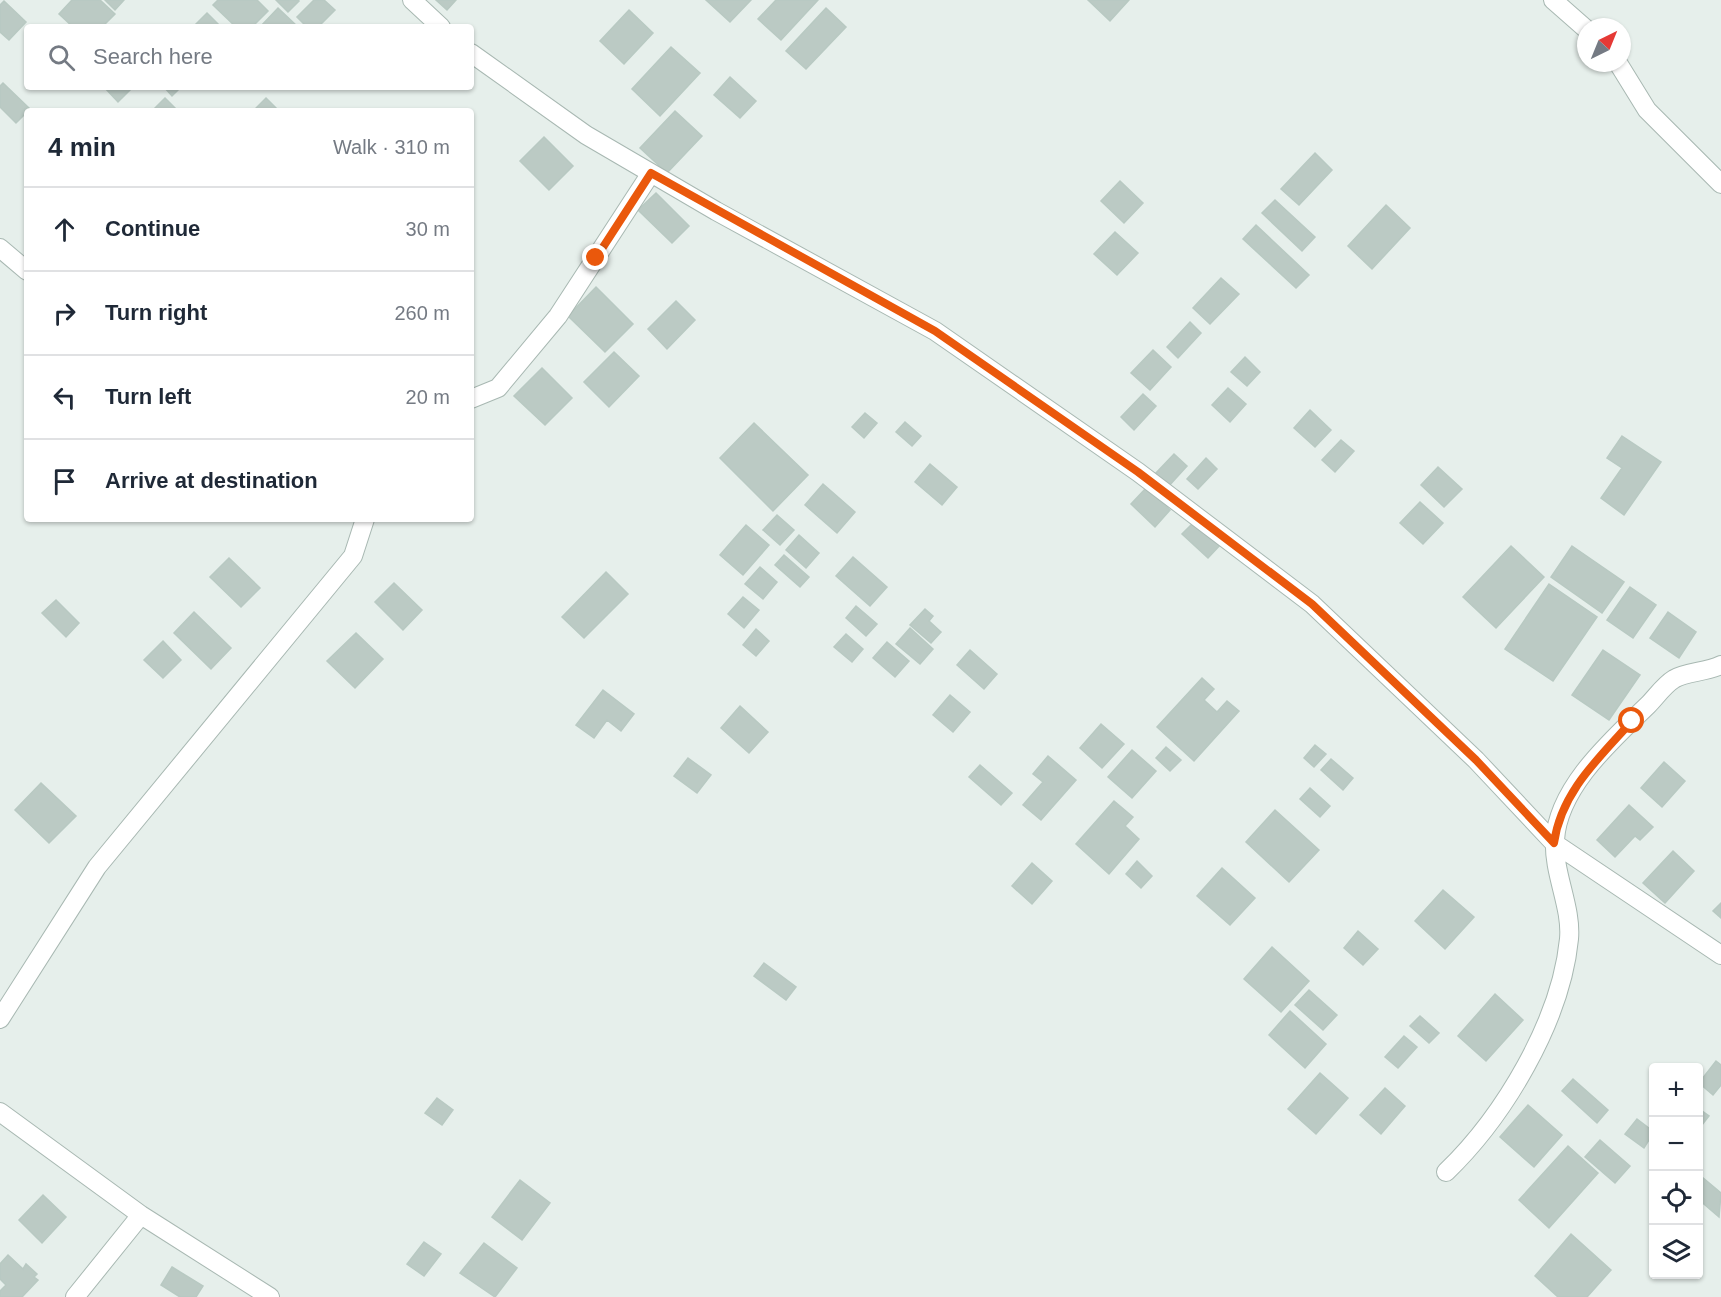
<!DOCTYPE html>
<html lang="en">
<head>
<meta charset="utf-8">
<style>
  :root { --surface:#fff; --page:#f2f2f3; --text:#1f2937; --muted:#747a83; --line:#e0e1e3 }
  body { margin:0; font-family:Helvetica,sans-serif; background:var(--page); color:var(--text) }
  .controls { position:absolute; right:18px; bottom:18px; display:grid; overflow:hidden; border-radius:6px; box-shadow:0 2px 4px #0004 }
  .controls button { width:54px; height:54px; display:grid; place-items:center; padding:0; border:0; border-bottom:2px solid var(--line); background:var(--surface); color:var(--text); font:30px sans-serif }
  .compass { position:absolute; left:1577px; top:18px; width:54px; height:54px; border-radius:50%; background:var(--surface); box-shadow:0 2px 4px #0004; rotate:43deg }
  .stop { position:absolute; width:18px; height:18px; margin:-14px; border:4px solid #ea580c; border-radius:50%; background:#fff }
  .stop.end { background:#ea580c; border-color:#fff; box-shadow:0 2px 6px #0008 }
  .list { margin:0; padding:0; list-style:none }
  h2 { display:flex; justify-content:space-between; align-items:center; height:78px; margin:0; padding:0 24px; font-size:26px }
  h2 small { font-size:20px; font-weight:400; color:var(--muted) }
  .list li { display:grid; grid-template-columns:39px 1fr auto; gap:18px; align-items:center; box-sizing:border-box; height:84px; padding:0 24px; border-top:2px solid var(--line) }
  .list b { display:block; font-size:22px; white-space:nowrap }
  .list em { font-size:20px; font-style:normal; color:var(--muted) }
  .icon { flex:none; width:33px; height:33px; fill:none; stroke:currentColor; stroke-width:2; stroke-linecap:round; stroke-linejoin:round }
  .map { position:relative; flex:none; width:1721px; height:1297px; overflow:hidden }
  .search { position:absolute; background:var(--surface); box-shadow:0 2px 4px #0004; left:24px; top:24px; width:450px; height:66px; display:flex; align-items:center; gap:15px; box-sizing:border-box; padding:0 21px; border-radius:6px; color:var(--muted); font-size:22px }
  .panel { position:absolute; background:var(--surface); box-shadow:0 2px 4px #0004; left:24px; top:108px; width:450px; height:414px; border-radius:6px }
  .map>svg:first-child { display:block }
  .building { fill:#bbcac4; stroke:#b8c9c2; stroke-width:1.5 }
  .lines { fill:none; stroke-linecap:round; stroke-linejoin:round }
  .minor-casing { stroke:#a8b8b2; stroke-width:20 }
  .minor { stroke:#fff; stroke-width:18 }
  .route { stroke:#ea580c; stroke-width:8 }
</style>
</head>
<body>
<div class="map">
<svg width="1721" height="1297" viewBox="0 0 1721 1297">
  <rect width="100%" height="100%" fill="#e6efeb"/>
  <path class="building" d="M 72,0 L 100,0 L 115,14 L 102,27 L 73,27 L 59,14 Z
    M 105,0 L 124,0 L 115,10 Z
    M 218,0 L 257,0 L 268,11 L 252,27 L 236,27 L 213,5 Z
    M 276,0 L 298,0 L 299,1 L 288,12 Z
    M 314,0 L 324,0 L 335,10 L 318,27 L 307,27 L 297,17 Z
    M 436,0 L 456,0 L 447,10 Z
    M 706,0 L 751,0 L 730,22 Z
    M 776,0 L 818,0 L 781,40 L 758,19 Z
    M 1088,0 L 1129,0 L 1110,21 Z
    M 4,1 L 26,22 L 9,40 L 0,32 L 0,5 Z
    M 278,8 L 298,27 L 260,27 Z
    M 826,8 L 846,27 L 806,69 L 786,51 Z
    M 629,10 L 653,33 L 624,64 L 600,41 Z
    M 207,13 L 221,27 L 193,27 Z
    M 671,47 L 700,73 L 660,116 L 632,89 Z
    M 730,77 L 756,101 L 740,118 L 714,95 Z
    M 3,83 L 30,109 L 16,123 L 0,107 L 0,86 Z
    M 104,87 L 133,87 L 118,102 Z
    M 164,87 L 181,87 L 172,96 Z
    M 165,98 L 178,111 L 152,111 Z
    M 266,98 L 279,111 L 253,111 Z
    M 675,111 L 702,136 L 667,173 L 640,148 Z
    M 544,137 L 573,166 L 549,190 L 520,161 Z
    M 1315,153 L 1332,170 L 1299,205 L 1281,189 Z
    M 1120,181 L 1143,203 L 1124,223 L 1101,201 Z
    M 656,193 L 689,226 L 672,243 L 638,210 Z
    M 1275,200 L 1315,237 L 1302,251 L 1262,213 Z
    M 1386,205 L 1410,228 L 1372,269 L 1348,246 Z
    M 1256,225 L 1309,275 L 1296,288 L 1243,239 Z
    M 1115,232 L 1138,253 L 1117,275 L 1094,254 Z
    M 1221,278 L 1239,294 L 1210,324 L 1193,308 Z
    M 596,287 L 633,324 L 605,352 L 568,316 Z
    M 676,301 L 695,320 L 667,349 L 648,329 Z
    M 1190,322 L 1201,333 L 1178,358 L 1167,347 Z
    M 1153,350 L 1171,367 L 1150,390 L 1131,373 Z
    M 614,352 L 639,376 L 609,407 L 584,382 Z
    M 1245,357 L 1260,372 L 1247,386 L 1231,372 Z
    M 542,368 L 572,398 L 545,425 L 514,396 Z
    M 1228,388 L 1246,404 L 1230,422 L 1212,405 Z
    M 1143,394 L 1156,406 L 1134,430 L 1121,417 Z
    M 1310,410 L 1331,430 L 1315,447 L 1294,428 Z
    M 865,413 L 877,423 L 864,438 L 852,427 Z
    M 905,422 L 921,436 L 912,446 L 896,432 Z
    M 754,423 L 808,475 L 773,511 L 720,458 Z
    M 1622,436 L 1661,462 L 1624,515 L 1601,498 L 1622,468 L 1607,458 Z
    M 1341,440 L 1354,451 L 1335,472 L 1322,460 Z
    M 1174,454 L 1187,466 L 1168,487 L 1155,474 Z
    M 1206,458 L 1217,469 L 1198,489 L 1187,479 Z
    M 930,464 L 957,487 L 942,505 L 915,482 Z
    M 1438,467 L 1462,489 L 1444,507 L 1421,485 Z
    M 823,484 L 855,512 L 837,533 L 805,505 Z
    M 1146,488 L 1170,510 L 1155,527 L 1131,504 Z
    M 1420,502 L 1443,523 L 1423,544 L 1400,523 Z
    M 777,515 L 794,530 L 780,545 L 763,530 Z
    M 1197,519 L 1222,543 L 1208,558 L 1182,534 Z
    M 746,525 L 769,545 L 743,575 L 720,555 Z
    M 799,535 L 819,553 L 806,568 L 786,550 Z
    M 1511,546 L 1544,577 L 1496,628 L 1463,597 Z
    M 1572,546 L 1624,582 L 1602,613 L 1551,577 Z
    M 784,555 L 809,577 L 800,587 L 775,565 Z
    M 853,557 L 887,587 L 870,606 L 836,576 Z
    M 229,558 L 260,588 L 241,607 L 210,577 Z
    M 760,567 L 777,582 L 763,599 L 745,584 Z
    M 606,572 L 628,594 L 584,638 L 562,617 Z
    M 394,583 L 422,610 L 403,630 L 375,602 Z
    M 1549,584 L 1597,617 L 1553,681 L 1505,649 Z
    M 1630,587 L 1656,605 L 1633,638 L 1607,620 Z
    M 743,597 L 759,610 L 744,628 L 728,614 Z
    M 56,600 L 79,623 L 66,637 L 42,613 Z
    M 856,606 L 877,624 L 866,636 L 846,618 Z
    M 925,609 L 933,616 L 929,621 L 941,632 L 931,643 L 910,625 Z
    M 194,612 L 231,648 L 211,669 L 174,633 Z
    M 1668,612 L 1696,632 L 1679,658 L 1650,638 Z
    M 910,628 L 933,649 L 920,664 L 896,644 Z
    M 756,629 L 769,641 L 756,656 L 743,645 Z
    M 356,633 L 383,659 L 355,688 L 327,661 Z
    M 846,634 L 863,649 L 852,662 L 834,647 Z
    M 163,641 L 181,660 L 163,678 L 144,660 Z
    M 887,642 L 909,661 L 895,677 L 873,658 Z
    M 970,650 L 997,674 L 984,689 L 957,665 Z
    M 1603,650 L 1640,675 L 1609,720 L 1572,695 Z
    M 1202,678 L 1214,689 L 1204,700 L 1217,712 L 1227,701 L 1239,711 L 1194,761 L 1157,727 Z
    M 603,690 L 634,714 L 621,731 L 607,720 L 594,738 L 576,725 Z
    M 950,695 L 970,712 L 953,732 L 933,715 Z
    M 740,706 L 768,732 L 749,753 L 721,728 Z
    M 1101,724 L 1124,744 L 1102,768 L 1080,748 Z
    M 1315,745 L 1326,754 L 1314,767 L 1304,758 Z
    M 1166,747 L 1181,760 L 1170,771 L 1156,758 Z
    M 1132,750 L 1156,771 L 1132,798 L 1108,777 Z
    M 1048,756 L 1076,780 L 1041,820 L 1023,805 L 1043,782 L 1033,774 Z
    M 688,758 L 711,775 L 697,793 L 674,776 Z
    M 1331,759 L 1353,778 L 1343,790 L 1321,770 Z
    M 1664,762 L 1685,781 L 1662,807 L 1641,788 Z
    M 980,765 L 1012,793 L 1001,805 L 969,777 Z
    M 41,783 L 76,816 L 49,843 L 15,810 Z
    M 1310,788 L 1330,806 L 1320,817 L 1300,799 Z
    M 1114,801 L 1133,817 L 1125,826 L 1139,839 L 1109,874 L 1076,844 Z
    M 1629,805 L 1653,827 L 1640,840 L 1635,836 L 1615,857 L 1597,840 Z
    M 1275,810 L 1319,850 L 1289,882 L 1246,842 Z
    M 1673,851 L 1694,871 L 1665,903 L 1643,883 Z
    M 1137,861 L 1152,876 L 1141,888 L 1126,874 Z
    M 1032,863 L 1052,881 L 1032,904 L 1012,886 Z
    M 1222,868 L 1255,898 L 1230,925 L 1197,896 Z
    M 1443,890 L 1474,917 L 1445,949 L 1415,921 Z
    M 1721,903 L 1721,918 L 1713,911 Z
    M 1358,931 L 1378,949 L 1363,965 L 1344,948 Z
    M 1272,947 L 1309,981 L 1281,1012 L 1244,979 Z
    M 764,963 L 796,987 L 786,1000 L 754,976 Z
    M 1309,990 L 1337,1015 L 1323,1030 L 1295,1005 Z
    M 1495,994 L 1523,1020 L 1486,1061 L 1458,1036 Z
    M 1290,1011 L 1326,1044 L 1305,1068 L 1269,1035 Z
    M 1420,1016 L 1439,1033 L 1429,1043 L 1410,1026 Z
    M 1404,1036 L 1417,1047 L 1398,1068 L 1385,1057 Z
    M 1716,1061 L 1721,1065 L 1721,1085 L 1713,1095 L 1699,1083 Z
    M 1320,1073 L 1348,1098 L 1316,1134 L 1288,1109 Z
    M 1573,1079 L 1608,1110 L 1597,1123 L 1562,1091 Z
    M 1385,1088 L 1405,1106 L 1381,1134 L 1360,1115 Z
    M 437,1098 L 453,1110 L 442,1125 L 425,1113 Z
    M 1528,1105 L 1562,1135 L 1534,1167 L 1500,1137 Z
    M 1698,1108 L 1709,1116 L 1698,1130 Z
    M 1637,1119 L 1654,1132 L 1644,1148 L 1625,1134 Z
    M 1600,1140 L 1630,1166 L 1615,1183 L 1585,1157 Z
    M 1568,1146 L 1598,1173 L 1549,1228 L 1519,1200 Z
    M 1702,1177 L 1721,1193 L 1719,1217 L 1698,1199 L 1698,1182 Z
    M 520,1180 L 550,1203 L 522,1240 L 492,1217 Z
    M 43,1195 L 66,1217 L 42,1243 L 19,1220 Z
    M 1571,1234 L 1611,1270 L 1587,1297 L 1558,1297 L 1535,1276 Z
    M 424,1242 L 441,1254 L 424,1276 L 407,1264 Z
    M 484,1243 L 517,1268 L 495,1297 L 460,1273 Z
    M 8,1255 L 23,1269 L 26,1264 L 37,1274 L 34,1277 L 38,1280 L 22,1297 L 0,1297 L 0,1291 L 6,1285 L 0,1279 L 0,1264 Z
    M 172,1267 L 203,1286 L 196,1297 L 180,1297 L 161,1285 Z"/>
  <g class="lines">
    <defs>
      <path id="minor" d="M 412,0 L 441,27
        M 1553,0 L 1586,29
        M 471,53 L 586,135 L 716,211 L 935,331 L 1138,472 L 1312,604 L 1476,760 L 1554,843 L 1721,955
        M 1618,63 L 1647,110 L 1721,184
        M 0,248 L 27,271
        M 471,399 L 498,388 L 558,316 L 651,173
        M 0,1019 L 97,867 L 353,556 L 365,519
        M 0,1112 L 141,1215 L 270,1297
        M 1446,1172 C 1504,1116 1561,1021 1569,939 C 1572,907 1553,873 1555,840 C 1558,787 1612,740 1648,705 C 1656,697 1664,685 1674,679 C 1685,672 1707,672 1721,665
        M 75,1297 L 141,1215"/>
    </defs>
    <use href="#minor" class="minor-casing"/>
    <use href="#minor" class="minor"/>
  </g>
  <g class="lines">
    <path class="route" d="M 596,258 L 651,173 L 935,331 L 1138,472 L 1312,604 L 1476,760 L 1554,843 C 1561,792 1599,758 1632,721"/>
  </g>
</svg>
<div class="controls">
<button>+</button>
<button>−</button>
<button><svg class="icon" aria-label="locate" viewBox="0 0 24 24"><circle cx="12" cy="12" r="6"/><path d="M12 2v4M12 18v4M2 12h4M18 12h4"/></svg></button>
<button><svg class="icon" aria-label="layers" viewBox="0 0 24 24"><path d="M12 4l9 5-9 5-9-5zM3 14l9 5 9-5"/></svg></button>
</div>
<svg class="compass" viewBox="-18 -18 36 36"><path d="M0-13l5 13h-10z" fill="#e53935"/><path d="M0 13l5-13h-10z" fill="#747a83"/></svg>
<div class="stop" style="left:1632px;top:721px"></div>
<div class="stop end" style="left:596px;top:258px"></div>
<div class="search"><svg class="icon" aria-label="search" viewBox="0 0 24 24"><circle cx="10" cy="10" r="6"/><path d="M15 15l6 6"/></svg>Search here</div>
<section class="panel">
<h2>4 min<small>Walk · 310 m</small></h2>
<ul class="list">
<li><svg class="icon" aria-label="ahead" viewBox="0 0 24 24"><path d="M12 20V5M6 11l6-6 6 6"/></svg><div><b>Continue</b></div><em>30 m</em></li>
<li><svg class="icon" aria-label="right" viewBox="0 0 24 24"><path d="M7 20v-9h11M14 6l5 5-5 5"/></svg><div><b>Turn right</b></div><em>260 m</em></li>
<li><svg class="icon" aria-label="left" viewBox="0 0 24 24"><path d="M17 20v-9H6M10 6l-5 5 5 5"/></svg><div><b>Turn left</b></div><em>20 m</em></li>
<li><svg class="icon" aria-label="arrive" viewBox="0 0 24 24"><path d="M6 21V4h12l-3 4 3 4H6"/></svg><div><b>Arrive at destination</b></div></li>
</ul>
</section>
</div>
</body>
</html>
